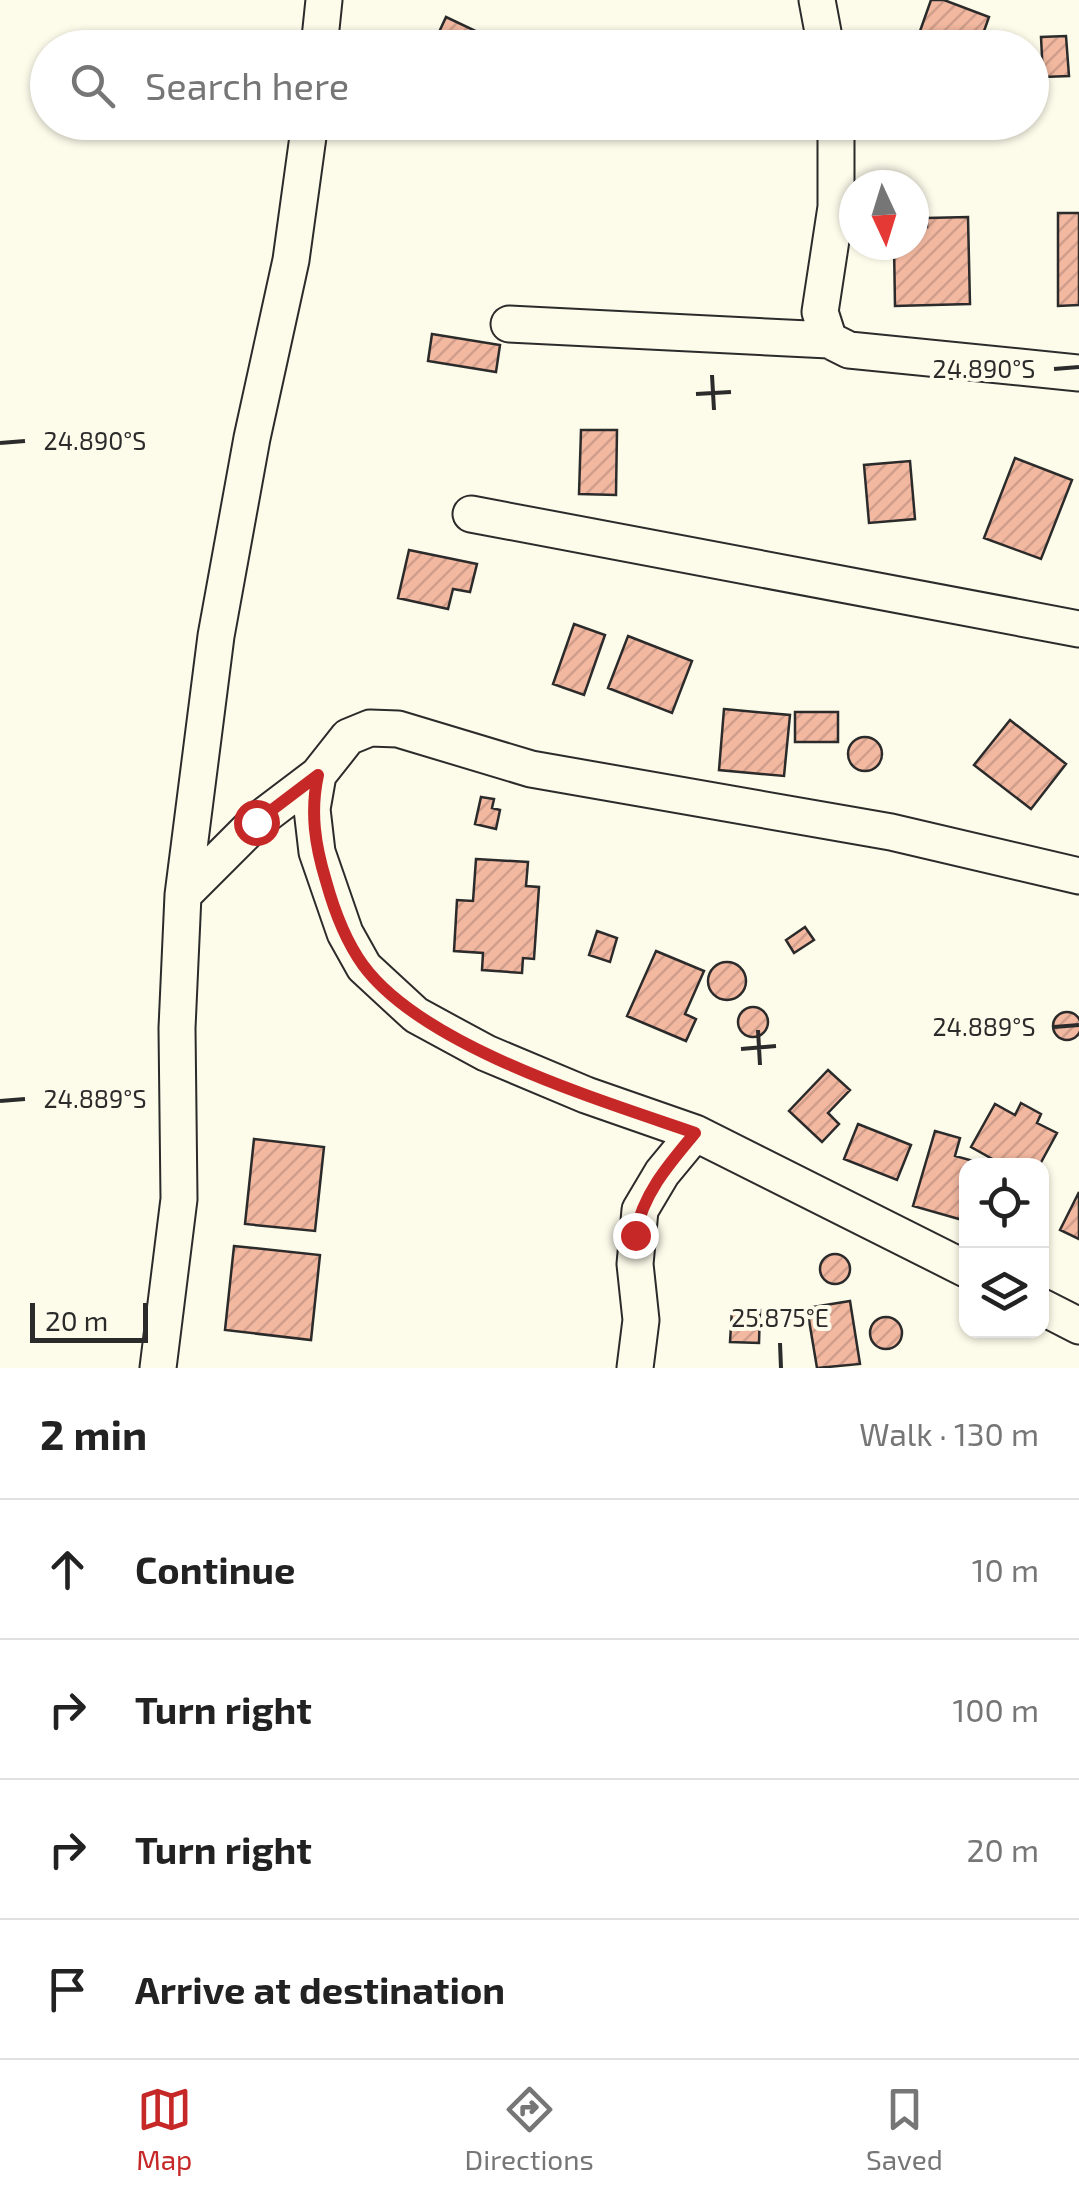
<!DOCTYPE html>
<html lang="en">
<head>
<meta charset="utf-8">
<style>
  :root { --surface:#fff; --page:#f2f2f2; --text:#222; --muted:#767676; --line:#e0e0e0; --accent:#c62828 }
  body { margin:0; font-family:"Exo 2",sans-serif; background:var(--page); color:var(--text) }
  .controls { position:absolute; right:30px; bottom:30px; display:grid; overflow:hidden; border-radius:20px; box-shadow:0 2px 8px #0004 }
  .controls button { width:90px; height:90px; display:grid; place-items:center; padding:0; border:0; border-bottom:2px solid var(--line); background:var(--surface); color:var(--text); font:50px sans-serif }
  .compass { position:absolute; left:839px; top:170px; width:90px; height:90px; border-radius:50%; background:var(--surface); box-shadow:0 2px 8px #0004; rotate:176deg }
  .scale { position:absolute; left:30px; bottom:25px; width:118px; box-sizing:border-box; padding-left:10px; border:5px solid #2b2b2b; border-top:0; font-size:28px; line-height:35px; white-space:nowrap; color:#2b2b2b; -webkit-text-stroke:8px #fdfbea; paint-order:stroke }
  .stop { position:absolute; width:30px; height:30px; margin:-22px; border:8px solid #c62828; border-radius:50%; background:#fff }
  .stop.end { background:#c62828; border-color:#fff; box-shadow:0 2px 10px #0008 }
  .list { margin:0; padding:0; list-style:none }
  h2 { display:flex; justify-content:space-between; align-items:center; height:130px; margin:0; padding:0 40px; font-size:42px }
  h2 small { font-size:32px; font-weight:400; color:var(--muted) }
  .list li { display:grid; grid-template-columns:65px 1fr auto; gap:30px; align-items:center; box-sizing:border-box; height:140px; padding:0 40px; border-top:2px solid var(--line) }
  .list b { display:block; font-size:38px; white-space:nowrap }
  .list em { font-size:32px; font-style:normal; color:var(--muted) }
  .icon { flex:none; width:55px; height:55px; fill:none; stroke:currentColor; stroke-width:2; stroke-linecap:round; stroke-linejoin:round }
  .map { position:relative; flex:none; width:1079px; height:1368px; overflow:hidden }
  .search { position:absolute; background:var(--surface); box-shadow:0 2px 8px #0004; left:30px; right:30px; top:30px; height:110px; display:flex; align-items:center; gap:25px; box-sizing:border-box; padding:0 35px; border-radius:55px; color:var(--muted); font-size:38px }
  .sheet { height:690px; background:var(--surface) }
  nav { display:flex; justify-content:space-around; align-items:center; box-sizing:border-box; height:140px; border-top:2px solid var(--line); background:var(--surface); font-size:28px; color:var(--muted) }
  nav a { display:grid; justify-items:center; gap:5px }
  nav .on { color:var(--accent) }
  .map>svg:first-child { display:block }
  .building { fill:url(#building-hatch); stroke:#2b2b2b; stroke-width:2.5 }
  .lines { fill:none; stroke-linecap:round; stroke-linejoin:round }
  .minor-casing { stroke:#2b2b2b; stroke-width:39 }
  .minor { stroke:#fdfbea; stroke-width:35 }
  .route { stroke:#c62828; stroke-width:12 }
  .ticks { fill:none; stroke:#2b2b2b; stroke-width:4 }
  .ticks-label { font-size:25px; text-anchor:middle; fill:#2b2b2b; stroke:#fdfbea; stroke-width:8; stroke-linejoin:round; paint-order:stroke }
</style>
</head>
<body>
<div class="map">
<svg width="1079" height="1368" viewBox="0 0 1079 1368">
  <defs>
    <pattern id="building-hatch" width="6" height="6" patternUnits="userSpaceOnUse" patternTransform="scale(2.5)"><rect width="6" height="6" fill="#f2b8a0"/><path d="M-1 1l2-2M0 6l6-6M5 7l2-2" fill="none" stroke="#d09e8a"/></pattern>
  </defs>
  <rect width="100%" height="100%" fill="#fdfbea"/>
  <path class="building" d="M 931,0 L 944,0 L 989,17 L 978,48 L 914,48 Z
    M 446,17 L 480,33 L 473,48 L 443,48 L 434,43 Z
    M 1066,36 L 1069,76 L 1043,77 L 1041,37 Z
    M 1058,213 L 1079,213 L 1079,305 L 1058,306 Z
    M 968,217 L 970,304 L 895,306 L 894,245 L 914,245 L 914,227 L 927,227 L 927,218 Z
    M 432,334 L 500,345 L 496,372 L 428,361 Z
    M 581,430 L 617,430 L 616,495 L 579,494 Z
    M 1015,458 L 1072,480 L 1041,559 L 984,538 Z
    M 910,461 L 915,519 L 869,523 L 864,465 Z
    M 409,550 L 477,564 L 470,592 L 453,589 L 448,609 L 398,598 Z
    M 574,624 L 605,635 L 584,695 L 553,684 Z
    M 628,636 L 692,661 L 672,713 L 608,688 Z
    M 724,709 L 790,715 L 784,776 L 719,770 Z
    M 795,712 L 838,712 L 838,742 L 795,742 Z
    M 1010,720 L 1066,764 L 1031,809 L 974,765 Z
    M848 754a17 17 0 1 1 34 0a17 17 0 1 1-34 0Z
    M 481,797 L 494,799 L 492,808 L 500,810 L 496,829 L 475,824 Z
    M 476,859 L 528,862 L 526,886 L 539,887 L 534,959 L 523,958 L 522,973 L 482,970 L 483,953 L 454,951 L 457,900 L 473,901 Z
    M 805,927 L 814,940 L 794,953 L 786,940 Z
    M 597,931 L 617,938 L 610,962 L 589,955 Z
    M 656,951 L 704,971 L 685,1014 L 696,1019 L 686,1041 L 627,1016 Z
    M708 981a19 19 0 1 1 38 0a19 19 0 1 1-38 0Z
    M738 1022a15 15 0 1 1 30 0a15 15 0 1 1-30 0Z
    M1053 1026a14 14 0 1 1 28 0a14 14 0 1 1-28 0Z
    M 828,1070 L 850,1090 L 828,1113 L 839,1124 L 822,1142 L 789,1111 Z
    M 1021,1103 L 1041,1114 L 1037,1123 L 1057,1133 L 1039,1166 L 1005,1166 L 971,1147 L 995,1104 L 1015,1115 Z
    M 858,1124 L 911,1145 L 897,1180 L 844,1159 Z
    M 935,1131 L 960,1138 L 955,1156 L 984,1164 L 966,1166 L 966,1221 L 913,1206 Z
    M 254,1139 L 324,1147 L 315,1231 L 245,1224 Z
    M 1079,1192 L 1079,1239 L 1060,1230 Z
    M 234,1246 L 320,1255 L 311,1340 L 225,1330 Z
    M820 1269a15 15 0 1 1 30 0a15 15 0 1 1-30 0Z
    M 850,1301 L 860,1364 L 817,1368 L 807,1308 Z
    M 732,1309 L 760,1310 L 759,1343 L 730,1342 Z
    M870 1333a16 16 0 1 1 32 0a16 16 0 1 1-32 0Z"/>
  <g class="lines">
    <defs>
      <path id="minor" d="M 817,0 L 826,48
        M 319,48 L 324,0
        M 509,324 L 829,340 L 849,350 L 1079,373
        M 829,340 L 820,312 L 836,207 L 836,122
        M 471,514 L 1079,629
        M 183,895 L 256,822 L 318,775
        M 966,1269 L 695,1133 L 586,1095 L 486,1053 L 416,1015 L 364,967 L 345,933 L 317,852 L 312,809 L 318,775 L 348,737 L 370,728 L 398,729 L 531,769 L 891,832 L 1079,876
        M 1042,1307 L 1079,1326
        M 158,1368 L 179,1199 L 177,1028 L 183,895 L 216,636 L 252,438 L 291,260 L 310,122
        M 635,1368 L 641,1320 L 635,1264 L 640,1210 L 662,1173 L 695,1133"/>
    </defs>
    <use href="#minor" class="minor-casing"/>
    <use href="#minor" class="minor"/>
  </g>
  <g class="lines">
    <path class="route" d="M 256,822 L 318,775 C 310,812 315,845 326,881 C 334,910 345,940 363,965 C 423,1047 600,1100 695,1133 C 668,1165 643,1194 635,1235"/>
  </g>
  <path class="ticks" d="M 1054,369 L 1079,367M 712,375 L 714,410M 696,394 L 731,392M 0,443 L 25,441M 1054,1027 L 1079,1025M 758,1030 L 760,1065M 741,1049 L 776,1046M 0,1101 L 25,1099M 780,1343 L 781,1368"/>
  <g class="ticks-label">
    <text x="984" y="378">24.890°S</text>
    <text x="95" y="450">24.890°S</text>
    <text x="984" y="1036">24.889°S</text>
    <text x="95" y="1108">24.889°S</text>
    <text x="780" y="1327">25.875°E</text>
  </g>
</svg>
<div class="controls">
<button><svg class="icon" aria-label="locate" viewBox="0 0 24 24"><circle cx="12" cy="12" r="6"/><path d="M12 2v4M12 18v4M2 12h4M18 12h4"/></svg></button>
<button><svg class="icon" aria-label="layers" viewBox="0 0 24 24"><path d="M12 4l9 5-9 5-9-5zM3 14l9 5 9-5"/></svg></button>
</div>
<svg class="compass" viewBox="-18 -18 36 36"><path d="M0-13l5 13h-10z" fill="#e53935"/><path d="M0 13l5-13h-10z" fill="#767676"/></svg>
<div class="scale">20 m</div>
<div class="stop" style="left:256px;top:822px"></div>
<div class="stop end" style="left:635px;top:1235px"></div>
<div class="search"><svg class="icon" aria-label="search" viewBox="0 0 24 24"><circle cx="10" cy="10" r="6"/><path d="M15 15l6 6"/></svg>Search here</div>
</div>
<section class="sheet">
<h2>2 min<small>Walk · 130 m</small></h2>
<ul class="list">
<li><svg class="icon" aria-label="ahead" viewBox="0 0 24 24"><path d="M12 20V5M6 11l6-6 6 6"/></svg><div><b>Continue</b></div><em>10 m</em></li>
<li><svg class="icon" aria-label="right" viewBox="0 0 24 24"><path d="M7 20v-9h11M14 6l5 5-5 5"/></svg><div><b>Turn right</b></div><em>100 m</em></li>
<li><svg class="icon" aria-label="right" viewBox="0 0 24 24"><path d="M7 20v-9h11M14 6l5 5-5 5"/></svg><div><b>Turn right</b></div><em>20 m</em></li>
<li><svg class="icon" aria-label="arrive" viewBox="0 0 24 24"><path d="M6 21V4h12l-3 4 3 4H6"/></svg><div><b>Arrive at destination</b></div></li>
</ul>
</section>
<nav>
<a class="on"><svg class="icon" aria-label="map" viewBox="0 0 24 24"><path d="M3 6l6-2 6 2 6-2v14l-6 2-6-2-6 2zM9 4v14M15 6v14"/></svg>Map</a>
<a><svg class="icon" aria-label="directions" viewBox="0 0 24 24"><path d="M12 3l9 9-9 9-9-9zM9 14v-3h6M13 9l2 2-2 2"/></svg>Directions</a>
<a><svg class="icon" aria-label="saved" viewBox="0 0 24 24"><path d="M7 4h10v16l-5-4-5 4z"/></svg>Saved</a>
</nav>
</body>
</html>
